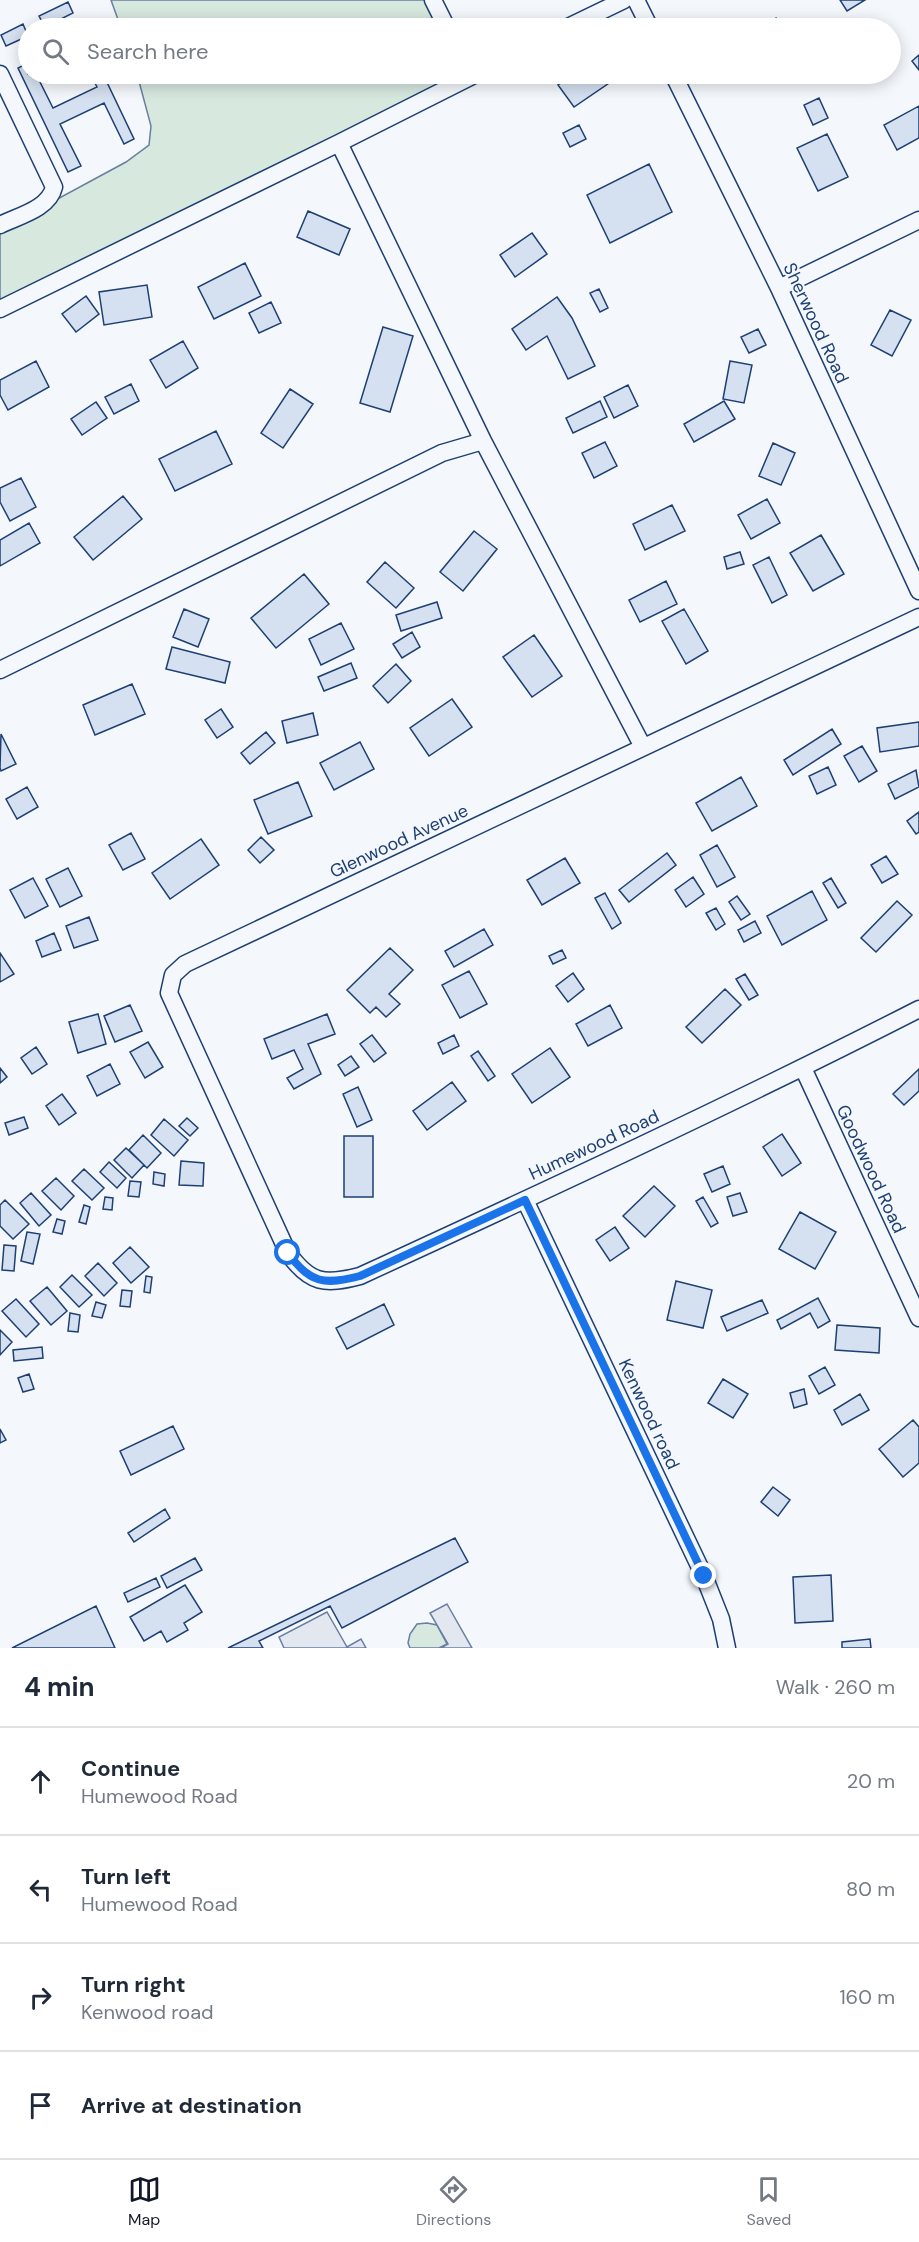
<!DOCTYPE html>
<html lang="en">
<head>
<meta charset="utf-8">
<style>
  :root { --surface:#fff; --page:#f2f2f3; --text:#1f2937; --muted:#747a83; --line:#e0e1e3; --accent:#111827 }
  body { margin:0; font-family:"DM Sans",sans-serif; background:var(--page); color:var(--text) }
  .stop { position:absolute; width:18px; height:18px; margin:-14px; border:4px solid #1a73e8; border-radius:50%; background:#fff }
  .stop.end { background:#1a73e8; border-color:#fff; box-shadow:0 2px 6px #0008 }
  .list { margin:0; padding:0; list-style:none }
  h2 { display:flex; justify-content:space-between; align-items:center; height:78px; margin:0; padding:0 24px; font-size:26px }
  h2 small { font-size:20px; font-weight:400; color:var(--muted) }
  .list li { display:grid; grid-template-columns:39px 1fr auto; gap:18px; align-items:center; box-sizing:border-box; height:108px; padding:0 24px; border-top:2px solid var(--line) }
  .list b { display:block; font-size:22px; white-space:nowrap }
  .list p { margin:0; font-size:20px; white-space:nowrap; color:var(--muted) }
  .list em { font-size:20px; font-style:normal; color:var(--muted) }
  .icon { flex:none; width:33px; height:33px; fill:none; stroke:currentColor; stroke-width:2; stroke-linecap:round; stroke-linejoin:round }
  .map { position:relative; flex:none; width:919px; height:1648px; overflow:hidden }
  .search { position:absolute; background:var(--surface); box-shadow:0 3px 15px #0003; left:18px; right:18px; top:18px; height:66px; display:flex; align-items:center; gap:15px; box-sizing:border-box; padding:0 21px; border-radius:33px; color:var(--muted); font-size:22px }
  .sheet { height:510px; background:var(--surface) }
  nav { display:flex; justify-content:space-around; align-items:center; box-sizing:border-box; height:84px; border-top:2px solid var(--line); background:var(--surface); font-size:16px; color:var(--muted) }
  nav a { display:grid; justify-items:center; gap:3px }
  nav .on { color:var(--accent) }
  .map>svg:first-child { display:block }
  .green { fill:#d7e8df; stroke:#687fa3; stroke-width:1.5 }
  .parking { fill:#e3e8f0; stroke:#687fa3; stroke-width:1.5 }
  .building { fill:#d5e0f0; stroke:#1d3f73; stroke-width:1.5 }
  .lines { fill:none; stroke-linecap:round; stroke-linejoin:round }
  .minor-casing { stroke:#1d3f73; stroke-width:19 }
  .minor { stroke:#f4f7fb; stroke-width:16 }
  .route { stroke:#1a73e8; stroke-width:8 }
  .labels { text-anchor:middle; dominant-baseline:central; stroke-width:4.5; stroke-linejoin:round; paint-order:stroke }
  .street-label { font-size:18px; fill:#1d3f73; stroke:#f4f7fb }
</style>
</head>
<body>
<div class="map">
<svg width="919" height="1648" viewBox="0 0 919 1648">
  <rect width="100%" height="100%" fill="#f4f7fb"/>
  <path class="green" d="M 111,0 L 425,0 L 439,28 L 121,28 Z
    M 137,74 L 460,74 L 0,303 L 0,230 L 126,162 L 149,145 L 151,126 Z
    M 427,1623 L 437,1625 L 447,1644 L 439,1648 L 410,1648 L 408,1643 L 410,1634 L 417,1624 Z"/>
  <path class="parking" d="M 447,1604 L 472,1648 L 441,1648 L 448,1644 L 430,1613 Z
    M 327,1612 L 347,1647 L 361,1639 L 366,1648 L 284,1648 L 279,1637 Z"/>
  <path class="building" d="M 840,0 L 865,0 L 847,11 Z
    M 68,2 L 73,13 L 45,27 L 39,16 Z
    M 776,18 L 784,28 L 764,28 Z
    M 23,24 L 28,36 L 6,46 L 1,35 Z
    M 919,55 L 919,70 L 912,61 Z
    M 28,63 L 28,74 L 36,74 L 53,108 L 97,87 L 90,74 L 103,74 L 134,139 L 124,144 L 104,103 L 60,124 L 81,166 L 68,172 L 18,68 Z
    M 574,74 L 607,74 L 612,81 L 574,107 L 558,85 Z
    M 819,98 L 828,118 L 813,125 L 804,105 Z
    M 919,106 L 919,138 L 897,150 L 884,125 Z
    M 579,125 L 586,139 L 570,147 L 563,133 Z
    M 827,134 L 848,177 L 818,191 L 797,148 Z
    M 649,164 L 672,212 L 610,243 L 587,195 Z
    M 308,211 L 350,229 L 339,255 L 297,237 Z
    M 532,233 L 547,254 L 515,277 L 500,255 Z
    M 245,263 L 261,296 L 214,319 L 198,287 Z
    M 147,285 L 152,317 L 104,325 L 99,292 Z
    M 599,289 L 608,308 L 600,312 L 590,293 Z
    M 86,296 L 99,314 L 76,332 L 62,314 Z
    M 557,297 L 572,318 L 595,366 L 568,379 L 547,336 L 526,350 L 512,329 Z
    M 271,302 L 281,323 L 259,333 L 249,313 Z
    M 890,310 L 911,320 L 892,356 L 871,345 Z
    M 383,327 L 413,336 L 390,412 L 360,403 Z
    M 758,329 L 766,345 L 749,353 L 741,337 Z
    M 183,341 L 198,368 L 166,388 L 150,360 Z
    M 36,361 L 49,387 L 8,410 L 0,395 L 0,380 Z
    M 730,361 L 752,365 L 744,403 L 723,399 Z
    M 131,384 L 139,401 L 114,414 L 105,397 Z
    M 628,385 L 638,406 L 614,418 L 604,397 Z
    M 290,389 L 313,404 L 283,448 L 261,433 Z
    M 600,401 L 607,417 L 573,433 L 566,418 Z
    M 724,401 L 735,419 L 694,442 L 684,424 Z
    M 96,402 L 107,418 L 82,435 L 71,419 Z
    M 216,431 L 232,464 L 175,491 L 159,459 Z
    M 605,442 L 617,466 L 594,478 L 582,453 Z
    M 773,443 L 795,453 L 781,485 L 759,476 Z
    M 21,478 L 36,507 L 10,521 L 0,502 L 0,488 Z
    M 123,496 L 142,519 L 93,560 L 74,537 Z
    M 767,499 L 780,523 L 751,539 L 738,515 Z
    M 672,505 L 685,531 L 645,550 L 633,524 Z
    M 29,523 L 40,543 L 0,566 L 0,540 Z
    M 474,531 L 497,549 L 463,591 L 440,572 Z
    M 821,535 L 844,574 L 813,591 L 790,553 Z
    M 740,552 L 744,564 L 727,569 L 724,557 Z
    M 769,557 L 787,595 L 772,603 L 753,565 Z
    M 385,562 L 414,588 L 396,608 L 367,582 Z
    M 304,574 L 329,604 L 276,648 L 251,618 Z
    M 666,581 L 677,604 L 640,622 L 629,600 Z
    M 437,602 L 442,618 L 401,631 L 396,615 Z
    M 184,609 L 209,619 L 198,647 L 173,637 Z
    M 684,609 L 708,651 L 686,664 L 662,621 Z
    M 341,623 L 354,649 L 321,665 L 309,639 Z
    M 412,632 L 420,647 L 402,658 L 393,644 Z
    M 534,635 L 562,676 L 532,697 L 503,657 Z
    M 172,647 L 230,662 L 225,683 L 166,669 Z
    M 351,663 L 357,678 L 324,691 L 318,677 Z
    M 396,664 L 411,681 L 388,703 L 373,686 Z
    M 132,684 L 145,714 L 95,735 L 83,705 Z
    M 452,699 L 472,727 L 429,756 L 410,728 Z
    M 221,709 L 233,727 L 217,738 L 205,720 Z
    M 313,713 L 318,735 L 287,743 L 282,721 Z
    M 919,722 L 919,746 L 880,752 L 877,728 Z
    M 832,729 L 841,744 L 793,775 L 784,760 Z
    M 266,732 L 275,743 L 250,764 L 241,753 Z
    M 1,734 L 16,764 L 1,771 L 0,768 Z
    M 360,742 L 374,769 L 334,790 L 320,763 Z
    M 862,746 L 877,771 L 859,782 L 844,756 Z
    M 828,767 L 836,785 L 817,794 L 809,776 Z
    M 916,770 L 919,787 L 895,799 L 888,784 Z
    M 741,777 L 757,806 L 712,831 L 696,803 Z
    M 298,782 L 312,816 L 268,834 L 254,800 Z
    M 27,787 L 38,807 L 17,819 L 6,799 Z
    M 919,812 L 919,832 L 916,834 L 907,821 Z
    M 131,833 L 145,859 L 123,870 L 109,845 Z
    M 261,837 L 274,850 L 260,863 L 248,850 Z
    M 201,839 L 219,865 L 170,899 L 152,873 Z
    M 717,845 L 735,877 L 717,887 L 700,855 Z
    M 667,853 L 676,865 L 629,902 L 619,890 Z
    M 886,856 L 898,874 L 882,883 L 871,865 Z
    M 565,858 L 580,883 L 542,905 L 527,880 Z
    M 68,868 L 82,896 L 60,907 L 46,879 Z
    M 693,877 L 704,894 L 686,907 L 675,890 Z
    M 33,878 L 48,906 L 25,918 L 10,890 Z
    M 831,878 L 846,903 L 838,908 L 823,883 Z
    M 812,891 L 827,920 L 782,945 L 767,916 Z
    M 605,893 L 621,923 L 612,929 L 595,898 Z
    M 737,896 L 750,914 L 741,920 L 729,902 Z
    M 897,901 L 912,915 L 876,952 L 861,938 Z
    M 716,908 L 725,924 L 716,930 L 706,913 Z
    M 89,917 L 98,940 L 74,948 L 66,926 Z
    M 755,921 L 761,933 L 744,942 L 738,930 Z
    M 484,929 L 493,945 L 454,967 L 445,951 Z
    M 54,933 L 61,950 L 42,957 L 36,941 Z
    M 390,948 L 413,970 L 389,994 L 400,1004 L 386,1017 L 376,1007 L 370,1013 L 347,990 Z
    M 562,950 L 566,958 L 553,964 L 549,956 Z
    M 0,953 L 14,974 L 0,982 Z
    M 469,971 L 487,1004 L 460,1018 L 442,985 Z
    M 573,973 L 584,989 L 568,1002 L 556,986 Z
    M 745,974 L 758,995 L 749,1000 L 736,979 Z
    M 725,989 L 741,1005 L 702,1043 L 686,1027 Z
    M 130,1005 L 142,1031 L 115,1042 L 104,1016 Z
    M 610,1005 L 622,1028 L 588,1046 L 576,1024 Z
    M 98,1014 L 106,1044 L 78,1053 L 69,1022 Z
    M 327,1014 L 335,1034 L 308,1044 L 321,1074 L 294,1089 L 287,1078 L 303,1069 L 294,1050 L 272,1059 L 264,1039 Z
    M 372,1035 L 386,1053 L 374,1062 L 360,1044 Z
    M 454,1035 L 459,1046 L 443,1054 L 438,1043 Z
    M 148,1042 L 163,1067 L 145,1078 L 130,1052 Z
    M 36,1047 L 47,1064 L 32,1074 L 21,1058 Z
    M 550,1048 L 570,1077 L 532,1103 L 512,1074 Z
    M 478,1051 L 495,1076 L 488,1081 L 471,1056 Z
    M 351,1056 L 359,1067 L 345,1076 L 338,1065 Z
    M 110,1064 L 120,1084 L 97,1096 L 87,1076 Z
    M 0,1068 L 7,1077 L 0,1083 Z
    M 919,1069 L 919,1091 L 904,1105 L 893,1094 Z
    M 452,1082 L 466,1101 L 427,1130 L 413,1111 Z
    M 358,1087 L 372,1120 L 357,1127 L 343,1094 Z
    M 62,1094 L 76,1113 L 59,1125 L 46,1106 Z
    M 24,1117 L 28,1128 L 9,1135 L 5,1123 Z
    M 187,1118 L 198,1128 L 190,1136 L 179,1126 Z
    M 164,1119 L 188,1140 L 174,1156 L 151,1135 Z
    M 782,1134 L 801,1163 L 782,1176 L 763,1147 Z
    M 143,1135 L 161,1153 L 147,1168 L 129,1150 Z
    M 344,1136 L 373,1136 L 373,1197 L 344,1197 Z
    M 126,1148 L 144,1165 L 132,1178 L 114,1160 Z
    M 181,1161 L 204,1163 L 203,1186 L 179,1185 Z
    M 109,1162 L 126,1178 L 117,1188 L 100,1172 Z
    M 723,1166 L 730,1184 L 712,1192 L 704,1174 Z
    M 84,1169 L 104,1188 L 92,1200 L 72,1181 Z
    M 154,1172 L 165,1174 L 164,1186 L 153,1184 Z
    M 56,1178 L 74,1196 L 61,1210 L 42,1191 Z
    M 130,1181 L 141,1182 L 139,1197 L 128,1196 Z
    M 654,1186 L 675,1206 L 645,1237 L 623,1216 Z
    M 31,1193 L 51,1215 L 39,1226 L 20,1203 Z
    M 740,1193 L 747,1212 L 733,1216 L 727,1197 Z
    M 105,1197 L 113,1198 L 112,1210 L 103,1209 Z
    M 703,1197 L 718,1223 L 711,1227 L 696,1201 Z
    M 5,1200 L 29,1224 L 13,1239 L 0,1226 L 0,1205 Z
    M 84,1205 L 90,1207 L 86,1224 L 79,1222 Z
    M 800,1212 L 836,1232 L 815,1269 L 779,1249 Z
    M 57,1219 L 65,1221 L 62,1234 L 53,1232 Z
    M 615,1227 L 629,1248 L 610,1261 L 596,1240 Z
    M 27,1232 L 40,1234 L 33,1264 L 21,1261 Z
    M 4,1245 L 16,1246 L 14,1271 L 2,1270 Z
    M 130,1247 L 149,1267 L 131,1283 L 113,1263 Z
    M 98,1263 L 117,1283 L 104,1296 L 85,1276 Z
    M 72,1275 L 92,1295 L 79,1307 L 60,1287 Z
    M 146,1276 L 152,1277 L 150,1293 L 144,1292 Z
    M 676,1281 L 712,1290 L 703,1328 L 667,1320 Z
    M 47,1287 L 67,1311 L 51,1325 L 30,1301 Z
    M 122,1290 L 132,1291 L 130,1307 L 120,1306 Z
    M 818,1298 L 830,1321 L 818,1328 L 810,1313 L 781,1329 L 777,1320 Z
    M 16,1299 L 39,1324 L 26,1337 L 2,1311 Z
    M 762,1300 L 768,1313 L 727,1331 L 721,1317 Z
    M 96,1302 L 106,1305 L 102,1318 L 92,1316 Z
    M 384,1304 L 394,1325 L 347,1349 L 336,1328 Z
    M 70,1313 L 80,1315 L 78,1332 L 68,1331 Z
    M 837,1325 L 880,1328 L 879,1353 L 835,1350 Z
    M 0,1330 L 12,1342 L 0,1355 Z
    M 42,1347 L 43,1358 L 14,1361 L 13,1350 Z
    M 825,1367 L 835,1385 L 819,1394 L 809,1376 Z
    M 29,1374 L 34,1389 L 23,1392 L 18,1378 Z
    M 723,1379 L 748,1394 L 733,1418 L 708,1403 Z
    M 804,1389 L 807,1404 L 794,1408 L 790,1393 Z
    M 860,1394 L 869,1410 L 842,1425 L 834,1410 Z
    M 913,1420 L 919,1427 L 919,1463 L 903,1477 L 879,1449 Z
    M 173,1426 L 184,1449 L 131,1475 L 120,1451 Z
    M 0,1429 L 6,1440 L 0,1443 Z
    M 773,1487 L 790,1500 L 778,1516 L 761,1502 Z
    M 165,1509 L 170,1518 L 134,1542 L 128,1533 Z
    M 455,1538 L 468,1562 L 342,1628 L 330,1606 L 259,1641 L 263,1648 L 228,1648 Z
    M 195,1558 L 202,1570 L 167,1588 L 161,1576 Z
    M 831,1575 L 833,1621 L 795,1623 L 793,1577 Z
    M 156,1578 L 160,1587 L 128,1602 L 124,1593 Z
    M 185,1585 L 202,1612 L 184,1623 L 188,1630 L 167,1642 L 161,1631 L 144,1641 L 130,1617 Z
    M 96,1606 L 115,1648 L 12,1648 Z
    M 870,1639 L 871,1648 L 842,1648 L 842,1642 Z"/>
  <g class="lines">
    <defs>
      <path id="minor" d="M 433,0 L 447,28
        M 636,0 L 650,28
        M 566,28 L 624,0
        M 0,74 L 54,187 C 49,209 18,216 0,225
        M 673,74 L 779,288 L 919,591
        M 339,143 L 483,441 L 643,747
        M 779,288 L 919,220
        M 0,309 L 339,143 L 476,74
        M 919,617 L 185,964 L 173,975 L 169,993 L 288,1253 C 310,1284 325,1285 360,1276 C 547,1190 735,1103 919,1009
        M 0,670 L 442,453 L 483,441
        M 803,1068 L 919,1318
        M 525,1200 L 704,1576 L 721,1619 L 727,1648"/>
    </defs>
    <use href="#minor" class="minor-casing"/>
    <use href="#minor" class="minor"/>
  </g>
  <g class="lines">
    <path class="route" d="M 288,1253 C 310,1284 325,1285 360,1276 L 525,1200 L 704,1576"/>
  </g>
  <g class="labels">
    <g class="street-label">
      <text transform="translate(816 323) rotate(65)">Sherwood Road</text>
      <text transform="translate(399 841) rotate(-25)">Glenwood Avenue</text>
      <text transform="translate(594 1145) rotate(-25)">Humewood Road</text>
      <text transform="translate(871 1169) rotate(65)">Goodwood Road</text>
      <text transform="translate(649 1414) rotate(65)">Kenwood road</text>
    </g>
  </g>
</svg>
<div class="stop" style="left:288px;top:1253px"></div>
<div class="stop end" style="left:704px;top:1576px"></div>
<div class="search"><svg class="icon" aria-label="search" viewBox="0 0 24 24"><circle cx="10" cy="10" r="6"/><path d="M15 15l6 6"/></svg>Search here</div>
</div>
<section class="sheet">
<h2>4 min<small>Walk · 260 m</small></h2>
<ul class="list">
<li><svg class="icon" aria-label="ahead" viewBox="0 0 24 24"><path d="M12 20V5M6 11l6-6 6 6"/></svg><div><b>Continue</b><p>Humewood Road</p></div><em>20 m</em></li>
<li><svg class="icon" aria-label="left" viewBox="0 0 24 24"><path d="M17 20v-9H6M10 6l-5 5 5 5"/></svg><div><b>Turn left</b><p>Humewood Road</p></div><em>80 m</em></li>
<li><svg class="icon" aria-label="right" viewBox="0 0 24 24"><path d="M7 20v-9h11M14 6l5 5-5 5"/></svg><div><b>Turn right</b><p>Kenwood road</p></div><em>160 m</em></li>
<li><svg class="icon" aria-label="arrive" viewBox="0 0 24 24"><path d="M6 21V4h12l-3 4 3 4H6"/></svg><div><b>Arrive at destination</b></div></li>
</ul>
</section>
<nav>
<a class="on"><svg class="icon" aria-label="map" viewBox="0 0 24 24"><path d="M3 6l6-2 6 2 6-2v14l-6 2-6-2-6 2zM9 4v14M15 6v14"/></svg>Map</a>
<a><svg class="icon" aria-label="directions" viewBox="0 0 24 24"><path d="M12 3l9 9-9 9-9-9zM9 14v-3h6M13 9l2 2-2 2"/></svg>Directions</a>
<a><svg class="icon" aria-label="saved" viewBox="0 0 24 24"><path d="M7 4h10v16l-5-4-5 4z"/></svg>Saved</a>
</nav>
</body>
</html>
